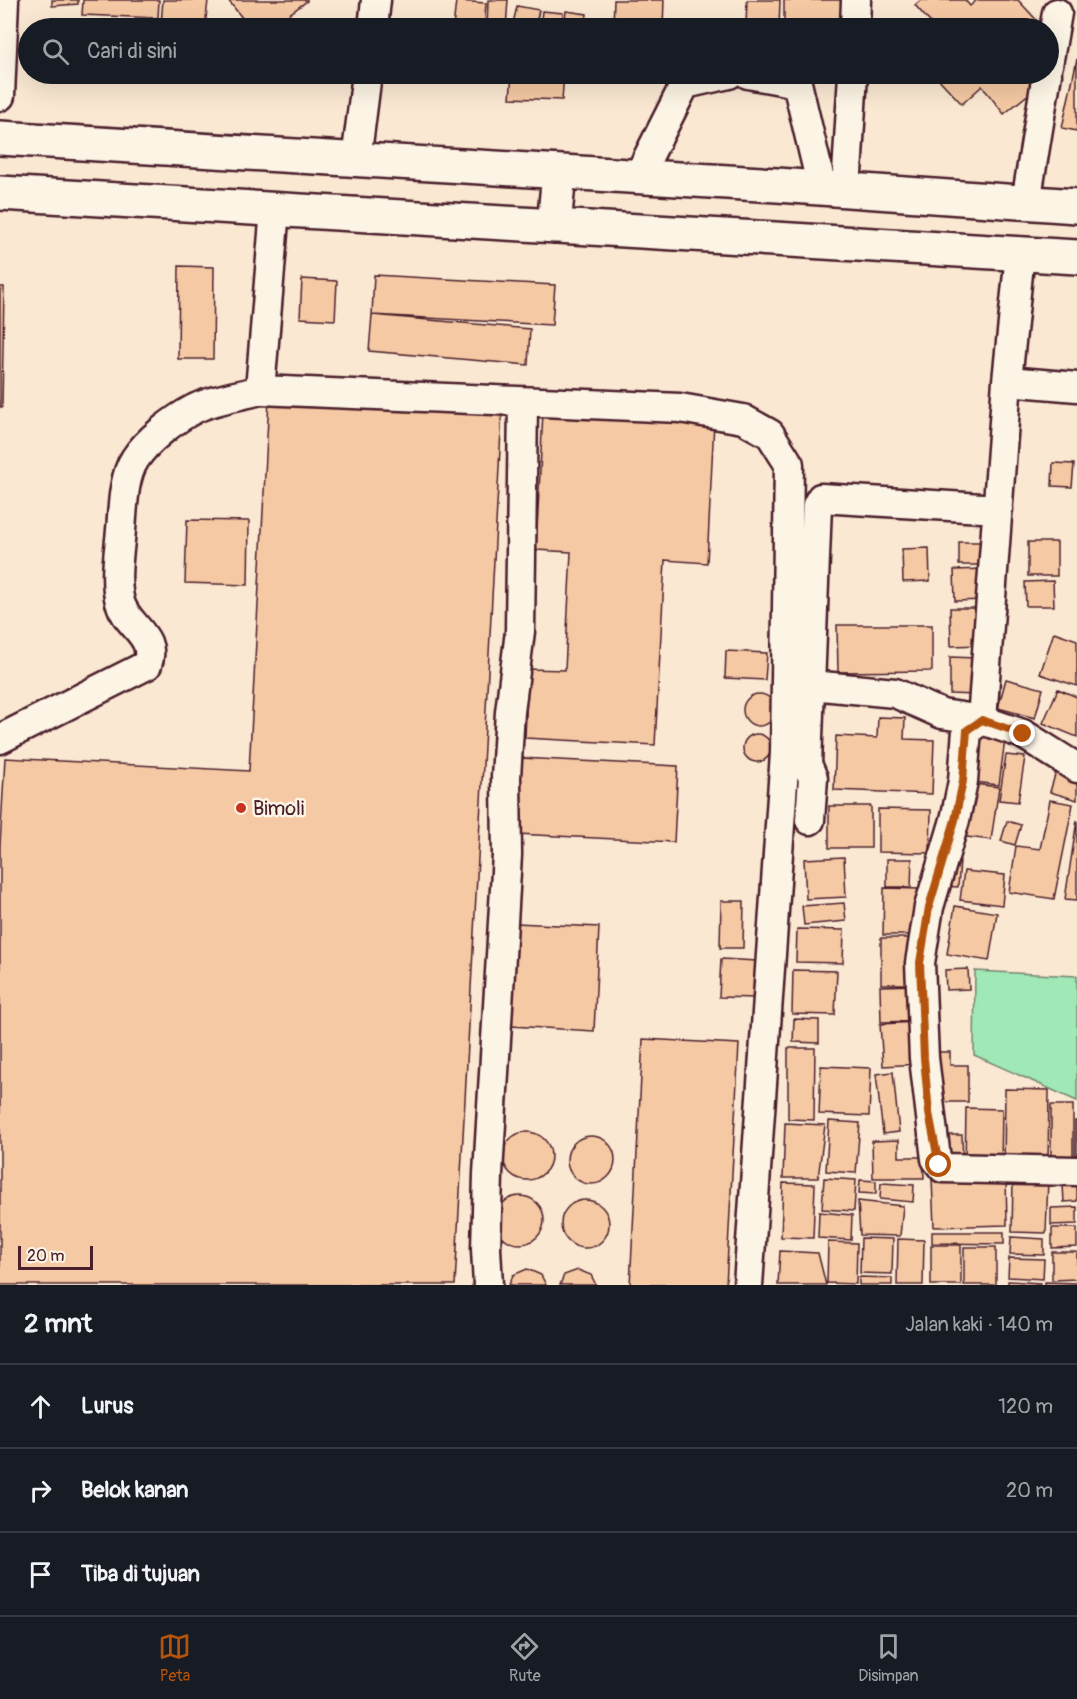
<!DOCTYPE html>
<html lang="id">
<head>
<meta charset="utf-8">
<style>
  :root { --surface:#171b24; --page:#20242c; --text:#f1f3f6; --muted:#9ea1a6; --line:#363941; --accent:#b45309 }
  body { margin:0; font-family:Pangolin,sans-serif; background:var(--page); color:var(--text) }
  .scale { position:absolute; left:18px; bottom:15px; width:75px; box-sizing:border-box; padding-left:6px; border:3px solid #4a1f2b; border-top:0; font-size:16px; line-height:21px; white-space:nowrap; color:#4a1f2b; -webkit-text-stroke:4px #fcf5e5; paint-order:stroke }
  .stop { position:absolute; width:18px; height:18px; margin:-14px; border:4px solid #b45309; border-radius:50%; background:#fff }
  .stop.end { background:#b45309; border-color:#fff; box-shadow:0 2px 6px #0008 }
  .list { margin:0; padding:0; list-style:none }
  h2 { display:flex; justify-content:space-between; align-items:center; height:78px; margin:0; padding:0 24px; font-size:26px }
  h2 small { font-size:20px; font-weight:400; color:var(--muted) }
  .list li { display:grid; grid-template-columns:39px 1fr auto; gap:18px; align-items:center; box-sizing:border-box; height:84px; padding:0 24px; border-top:2px solid var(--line) }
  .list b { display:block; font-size:22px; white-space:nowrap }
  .list em { font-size:20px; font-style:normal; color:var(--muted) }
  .icon { flex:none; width:33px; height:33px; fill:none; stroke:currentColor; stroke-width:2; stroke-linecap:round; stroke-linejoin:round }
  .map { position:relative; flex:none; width:1077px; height:1285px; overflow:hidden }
  .search { position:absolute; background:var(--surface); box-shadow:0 6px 24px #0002; left:18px; right:18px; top:18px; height:66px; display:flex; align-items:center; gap:15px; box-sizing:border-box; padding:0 21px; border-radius:33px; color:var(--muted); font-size:22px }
  .sheet { height:330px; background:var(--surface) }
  nav { display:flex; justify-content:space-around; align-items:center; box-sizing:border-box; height:84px; border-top:2px solid var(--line); background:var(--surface); font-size:16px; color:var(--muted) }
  nav a { display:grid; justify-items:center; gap:3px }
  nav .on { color:var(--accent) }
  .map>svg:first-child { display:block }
  .green { fill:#a0e8b6; stroke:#758470; stroke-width:1.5 }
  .building { fill:#f5c9a4; stroke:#4a1f2b; stroke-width:1.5 }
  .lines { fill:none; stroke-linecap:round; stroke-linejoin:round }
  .minor-casing { stroke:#4a1f2b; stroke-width:33 }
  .highway-casing { stroke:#4a1f2b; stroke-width:38 }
  .minor { stroke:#fcf5e5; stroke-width:28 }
  .highway { stroke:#fcf5e5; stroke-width:33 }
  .route { stroke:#b45309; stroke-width:8 }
  .poi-dot { fill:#c8321e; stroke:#fcf5e5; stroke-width:2 }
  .labels { text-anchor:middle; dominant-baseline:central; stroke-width:5; stroke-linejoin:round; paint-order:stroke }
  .poi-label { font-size:20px; fill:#4a1f2b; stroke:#fcf5e5; text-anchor:start }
</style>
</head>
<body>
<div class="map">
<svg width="1077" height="1285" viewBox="0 0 1077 1285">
  <rect width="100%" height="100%" fill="#fae8d2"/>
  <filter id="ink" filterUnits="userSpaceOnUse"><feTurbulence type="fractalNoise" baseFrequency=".0167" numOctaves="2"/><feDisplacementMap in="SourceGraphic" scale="12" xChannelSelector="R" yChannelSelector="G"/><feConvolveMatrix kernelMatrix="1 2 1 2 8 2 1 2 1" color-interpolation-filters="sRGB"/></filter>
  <g filter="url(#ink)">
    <path class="green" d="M 975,971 L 1077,976 L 1077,1101 L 974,1055 Z"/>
    <path class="building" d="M 52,0 L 78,0 L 78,4 L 52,6 Z
      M 83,0 L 159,0 L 158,18 L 82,15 Z
      M 163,0 L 208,0 L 205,28 L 161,24 Z
      M 228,0 L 307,0 L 307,1 L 270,28 L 250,28 Z
      M 488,0 L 508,0 L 506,28 L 487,28 Z
      M 614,0 L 664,0 L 663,28 L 613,28 Z
      M 747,0 L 780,0 L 779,28 L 696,28 L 696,22 L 746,24 Z
      M 784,0 L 848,0 L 848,28 L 784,28 Z
      M 921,0 L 965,0 L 970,6 L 977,0 L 1018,0 L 1044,28 L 935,28 L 915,5 Z
      M 456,1 L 486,3 L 484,28 L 453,28 Z
      M 517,6 L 539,10 L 535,28 L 512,28 Z
      M 542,11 L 563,13 L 561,28 L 540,28 Z
      M 566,11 L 587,14 L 585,28 L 564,28 Z
      M 45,23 L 176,28 L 45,28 Z
      M 1077,59 L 1077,131 L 1062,128 Z
      M 512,74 L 564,74 L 562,100 L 510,98 Z
      M 934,74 L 1025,74 L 1036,88 L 1004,114 L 982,86 L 962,104 Z
      M 179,266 L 214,267 L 213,359 L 178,359 Z
      M 374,275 L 555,285 L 552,325 L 372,315 Z
      M 302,279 L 337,281 L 335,320 L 300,318 Z
      M 0,287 L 4,287 L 2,407 L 0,407 Z
      M 372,315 L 530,329 L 528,365 L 369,351 Z
      M 269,400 L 502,412 L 455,1285 L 0,1285 L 0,845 L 5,758 L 249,771 Z
      M 543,412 L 714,422 L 707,563 L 665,560 L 655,745 L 525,738 L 528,669 L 565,670 L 571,552 L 536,550 Z
      M 1053,463 L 1074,464 L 1072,487 L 1052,486 Z
      M 187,520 L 249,521 L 248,585 L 185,583 Z
      M 959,542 L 986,542 L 986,565 L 959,565 Z
      M 1028,542 L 1057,542 L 1057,576 L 1028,576 Z
      M 929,548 L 930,581 L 903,582 L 902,549 Z
      M 985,569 L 986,600 L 955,601 L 954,570 Z
      M 1053,581 L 1054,606 L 1026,606 L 1025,582 Z
      M 950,608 L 982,608 L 983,645 L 951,646 Z
      M 837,625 L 932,625 L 932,671 L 838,672 Z
      M 1054,632 L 1077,640 L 1077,686 L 1040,674 Z
      M 726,651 L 767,653 L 765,680 L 725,678 Z
      M 950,657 L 977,658 L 976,695 L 950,694 Z
      M 1006,679 L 1043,689 L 1035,718 L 998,708 Z
      M 1058,689 L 1077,697 L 1077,737 L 1043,723 Z
      M743 710a16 16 0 1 1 32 0a16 16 0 1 1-32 0Z
      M 878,717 L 905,718 L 904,739 L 934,740 L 932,794 L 834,790 L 836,736 L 877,738 Z
      M 972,728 L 1006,732 L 999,785 L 966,781 Z
      M743 748a14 14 0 1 1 28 0a14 14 0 1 1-28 0Z
      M 1006,755 L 1025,757 L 1018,802 L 999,800 Z
      M 520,758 L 678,766 L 674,842 L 517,834 Z
      M 1057,768 L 1077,774 L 1077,800 L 1050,792 Z
      M 965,783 L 999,787 L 991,840 L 959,836 Z
      M 1050,800 L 1073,804 L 1054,899 L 1009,892 L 1016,846 L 1040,849 Z
      M 829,806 L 871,806 L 871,848 L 829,848 Z
      M 878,809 L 931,810 L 930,853 L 878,852 Z
      M 1077,820 L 1077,900 L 1065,899 Z
      M 1007,821 L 1021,825 L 1015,845 L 1001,841 Z
      M 844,857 L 846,897 L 806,899 L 804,859 Z
      M 887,859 L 912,859 L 911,887 L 887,887 Z
      M 944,859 L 960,861 L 958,887 L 942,886 Z
      M 964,871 L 1005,875 L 1002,905 L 960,900 Z
      M 884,888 L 920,889 L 919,935 L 883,935 Z
      M 721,901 L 744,901 L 743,948 L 720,948 Z
      M 844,903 L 846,921 L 804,925 L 802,906 Z
      M 955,906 L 997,913 L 989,961 L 947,954 Z
      M 516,923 L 599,927 L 594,1031 L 511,1026 Z
      M 797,929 L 844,930 L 843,963 L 796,962 Z
      M 881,938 L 911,938 L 910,984 L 881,984 Z
      M 721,959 L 757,961 L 755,998 L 719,997 Z
      M 968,969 L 969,989 L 946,990 L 945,970 Z
      M 793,970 L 837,971 L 835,1015 L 792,1014 Z
      M 918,985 L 918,1021 L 881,1022 L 880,986 Z
      M 794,1019 L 819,1020 L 819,1043 L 793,1042 Z
      M 917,1022 L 920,1064 L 883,1066 L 880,1024 Z
      M 643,1039 L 739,1044 L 726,1285 L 630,1285 Z
      M 788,1048 L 815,1048 L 814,1120 L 788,1119 Z
      M 928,1052 L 950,1052 L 950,1065 L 968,1065 L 968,1102 L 928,1102 Z
      M 821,1066 L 871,1068 L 869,1116 L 819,1114 Z
      M 893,1072 L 899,1132 L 883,1134 L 876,1074 Z
      M 1005,1089 L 1049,1090 L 1048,1168 L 1004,1168 Z
      M 1051,1105 L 1073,1105 L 1073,1168 L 1051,1168 Z
      M 966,1108 L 1002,1109 L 1001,1167 L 965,1166 Z
      M 829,1121 L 860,1123 L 856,1173 L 826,1171 Z
      M 1075,1121 L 1077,1121 L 1077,1168 L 1075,1168 Z
      M 785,1123 L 825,1125 L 818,1178 L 783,1178 Z
      M503 1156a24 24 0 1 1 48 0a24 24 0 1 1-48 0Z
      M 942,1135 L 962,1135 L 963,1166 L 942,1166 Z
      M567 1160a24 24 0 1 1 48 0a24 24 0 1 1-48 0Z
      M 899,1140 L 899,1157 L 923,1157 L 924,1178 L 873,1178 L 872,1141 Z
      M 824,1178 L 856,1180 L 854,1211 L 822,1209 Z
      M 1006,1178 L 1007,1225 L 934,1227 L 932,1179 Z
      M 1013,1178 L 1048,1179 L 1046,1233 L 1012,1232 Z
      M 860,1180 L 876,1181 L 876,1194 L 859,1193 Z
      M 783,1183 L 815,1184 L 813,1238 L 781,1237 Z
      M 881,1183 L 914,1185 L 913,1202 L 880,1199 Z
      M 1077,1184 L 1077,1201 L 1064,1202 L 1063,1185 Z
      M496 1220a24 24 0 1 1 48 0a24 24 0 1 1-48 0Z
      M561 1224a24 24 0 1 1 48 0a24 24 0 1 1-48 0Z
      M 858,1201 L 903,1206 L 900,1236 L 860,1235 Z
      M 1077,1207 L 1077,1224 L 1051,1225 L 1051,1208 Z
      M 819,1212 L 852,1215 L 851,1240 L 818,1238 Z
      M 1052,1228 L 1077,1228 L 1077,1247 L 1052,1248 Z
      M 932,1232 L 1004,1232 L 1004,1244 L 932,1243 Z
      M 1011,1237 L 1044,1239 L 1044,1255 L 1010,1254 Z
      M 861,1238 L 893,1239 L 892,1274 L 860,1273 Z
      M 898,1239 L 924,1240 L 923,1285 L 897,1285 Z
      M 828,1242 L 857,1243 L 856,1284 L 827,1283 Z
      M 931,1245 L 961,1245 L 961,1285 L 931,1285 Z
      M 964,1247 L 996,1247 L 996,1285 L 964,1285 Z
      M 780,1251 L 818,1253 L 826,1285 L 778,1285 Z
      M 1052,1252 L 1077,1252 L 1077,1279 L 1052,1280 Z
      M 1009,1258 L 1044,1259 L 1043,1279 L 1008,1277 Z
      M 527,1269 L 541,1275 L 546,1285 L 509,1285 L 513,1275 Z
      M 578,1270 L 591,1275 L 596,1285 L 560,1285 L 564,1275 Z
      M 859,1277 L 892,1278 L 892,1285 L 859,1285 Z
      M 1008,1281 L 1040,1283 L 1040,1285 L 1008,1285 Z
      M 1045,1282 L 1077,1283 L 1077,1285 L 1045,1285 Z"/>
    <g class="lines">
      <defs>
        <path id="minor" d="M 373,28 L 376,0
          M 855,28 L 856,0
          M 1048,65 L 1057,13
          M 748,74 L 797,83 L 822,188
          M 0,96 L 4,0
          M 356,160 L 367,74
          M 638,177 L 685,84 L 729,74
          M 846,190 L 853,74
          M 1026,202 L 1047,74
          M 275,209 L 260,390 L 680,408 L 743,419 L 770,434 L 789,464 L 785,753 L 748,1285
          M 1020,254 L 1007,381 L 982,720 L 967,730 L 963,781 L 955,820 L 929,907 L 920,963 L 924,1058 L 936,1159 L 943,1168 L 1077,1171
          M 1007,381 L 1077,387
          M 811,685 L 895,693 L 942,714 L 982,720 L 1023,734 L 1077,768
          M 0,739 L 147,665 C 158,636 127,627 120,602 C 114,579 119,553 121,530 C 123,508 123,477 135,459 C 147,440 175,419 194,409 C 213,399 240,396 260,390
          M 810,820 L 813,778 L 807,764 L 817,505 L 821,498 L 998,509
          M 488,1285 L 486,1249 L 488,1174 L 507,855 L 506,777 L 510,712 L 520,631 L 523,403"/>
        <path id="highway" d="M 0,138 L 777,185 L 1077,206
          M 0,193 L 1077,257
          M 554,226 L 559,173"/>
      </defs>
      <use href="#minor" class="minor-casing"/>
      <use href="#highway" class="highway-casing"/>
      <use href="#minor" class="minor"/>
      <use href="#highway" class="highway"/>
    </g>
  </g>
  <g class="lines" filter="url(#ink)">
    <path class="route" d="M 939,1165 L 929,1113 L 924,1058 L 920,963 L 929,907 L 955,820 L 963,781 L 967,730 L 982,720 L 1023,734"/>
  </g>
  <circle class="poi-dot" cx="241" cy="808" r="6"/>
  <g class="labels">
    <g class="poi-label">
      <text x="253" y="808">Bimoli</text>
    </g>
  </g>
</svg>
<div class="scale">20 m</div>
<div class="stop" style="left:939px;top:1165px"></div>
<div class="stop end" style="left:1023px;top:734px"></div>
<div class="search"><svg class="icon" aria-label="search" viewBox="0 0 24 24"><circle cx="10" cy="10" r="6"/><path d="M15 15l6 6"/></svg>Cari di sini</div>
</div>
<section class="sheet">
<h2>2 mnt<small>Jalan kaki · 140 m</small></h2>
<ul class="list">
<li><svg class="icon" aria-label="ahead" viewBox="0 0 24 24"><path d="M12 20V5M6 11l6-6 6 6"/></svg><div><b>Lurus</b></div><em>120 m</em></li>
<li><svg class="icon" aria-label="right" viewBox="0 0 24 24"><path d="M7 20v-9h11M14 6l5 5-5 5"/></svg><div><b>Belok kanan</b></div><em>20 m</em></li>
<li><svg class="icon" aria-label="arrive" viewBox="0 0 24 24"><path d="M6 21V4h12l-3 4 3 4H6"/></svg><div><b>Tiba di tujuan</b></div></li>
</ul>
</section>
<nav>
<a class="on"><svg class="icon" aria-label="map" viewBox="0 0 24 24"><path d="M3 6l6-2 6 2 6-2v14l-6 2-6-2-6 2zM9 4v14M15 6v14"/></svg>Peta</a>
<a><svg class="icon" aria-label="directions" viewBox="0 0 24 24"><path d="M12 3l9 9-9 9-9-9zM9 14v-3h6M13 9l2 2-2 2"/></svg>Rute</a>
<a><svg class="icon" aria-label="saved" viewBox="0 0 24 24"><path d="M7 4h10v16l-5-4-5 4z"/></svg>Disimpan</a>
</nav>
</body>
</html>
